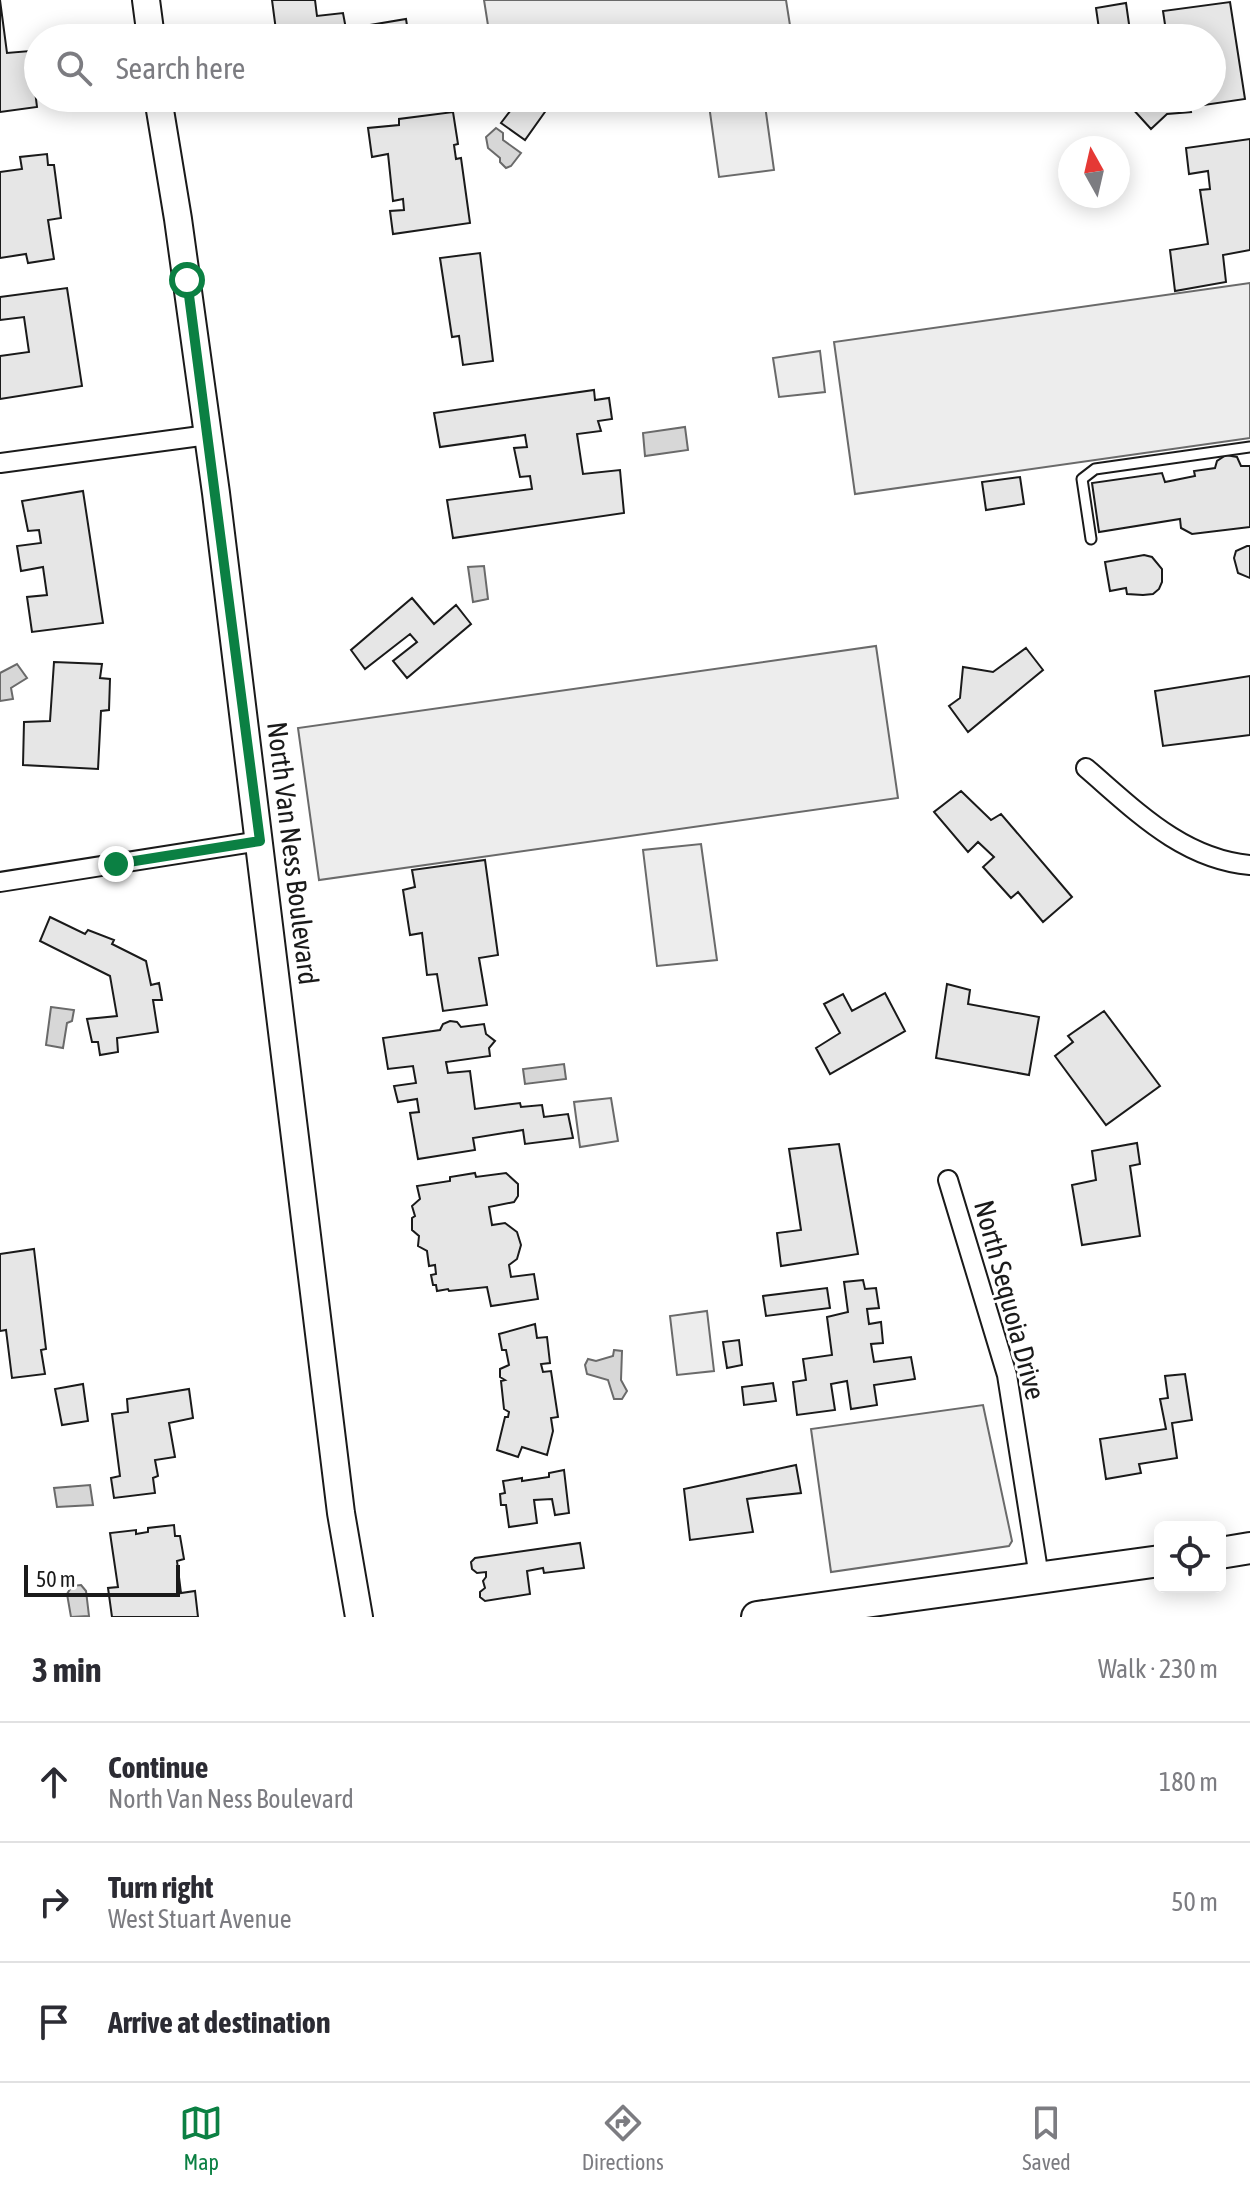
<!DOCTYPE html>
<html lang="en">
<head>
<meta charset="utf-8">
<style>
  :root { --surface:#fff; --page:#f7f7f7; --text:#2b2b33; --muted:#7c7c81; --line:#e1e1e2; --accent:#0b8043 }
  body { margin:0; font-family:"Asap Condensed",sans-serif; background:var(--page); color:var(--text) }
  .controls { position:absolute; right:24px; bottom:24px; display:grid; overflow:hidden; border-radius:12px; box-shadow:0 4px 20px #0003 }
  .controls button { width:72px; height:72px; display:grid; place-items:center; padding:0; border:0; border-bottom:2px solid var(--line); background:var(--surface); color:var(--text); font:40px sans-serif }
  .compass { position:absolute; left:1058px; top:136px; width:72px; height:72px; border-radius:50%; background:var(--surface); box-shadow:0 4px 20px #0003; rotate:352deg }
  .scale { position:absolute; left:24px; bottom:20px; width:156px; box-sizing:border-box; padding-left:8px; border:4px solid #1a1a1a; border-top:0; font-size:22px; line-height:28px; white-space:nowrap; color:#1a1a1a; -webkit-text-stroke:6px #fff; paint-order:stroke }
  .stop { position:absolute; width:24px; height:24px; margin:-18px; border:6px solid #0b8043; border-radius:50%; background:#fff }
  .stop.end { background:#0b8043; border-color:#fff; box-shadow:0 2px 8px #0008 }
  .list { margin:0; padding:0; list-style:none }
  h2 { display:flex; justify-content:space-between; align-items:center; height:104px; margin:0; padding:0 32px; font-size:34px }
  h2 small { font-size:26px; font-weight:400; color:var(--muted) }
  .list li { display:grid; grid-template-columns:52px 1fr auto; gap:24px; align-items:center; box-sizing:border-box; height:120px; padding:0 32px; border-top:2px solid var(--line) }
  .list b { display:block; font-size:30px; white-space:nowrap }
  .list p { margin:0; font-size:26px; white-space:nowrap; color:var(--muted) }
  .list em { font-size:26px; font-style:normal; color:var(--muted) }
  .icon { flex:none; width:44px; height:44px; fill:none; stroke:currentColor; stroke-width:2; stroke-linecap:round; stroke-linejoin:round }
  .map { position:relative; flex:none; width:1250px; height:1617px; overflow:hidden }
  .search { position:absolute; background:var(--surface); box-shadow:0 4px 20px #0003; left:24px; right:24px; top:24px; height:88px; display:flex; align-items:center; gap:20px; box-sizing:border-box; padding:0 28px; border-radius:44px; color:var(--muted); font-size:30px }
  .sheet { height:464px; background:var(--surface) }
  nav { display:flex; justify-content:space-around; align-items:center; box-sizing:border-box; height:112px; border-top:2px solid var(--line); background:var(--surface); font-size:22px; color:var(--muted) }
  nav a { display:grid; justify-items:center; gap:4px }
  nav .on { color:var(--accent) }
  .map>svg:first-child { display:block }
  .built { fill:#ededed; stroke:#6a6a6a; stroke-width:2 }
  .water { fill:#d7d7d7; stroke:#6a6a6a; stroke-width:2 }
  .building { fill:#e6e6e6; stroke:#1a1a1a; stroke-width:2 }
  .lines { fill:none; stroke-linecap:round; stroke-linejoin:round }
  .lane-casing { stroke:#1a1a1a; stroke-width:13 }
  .street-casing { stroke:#1a1a1a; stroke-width:22 }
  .secondary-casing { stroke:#1a1a1a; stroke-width:30 }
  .primary-casing { stroke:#1a1a1a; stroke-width:34 }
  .lane { stroke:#fff; stroke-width:9 }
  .street { stroke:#fff; stroke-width:18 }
  .secondary { stroke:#fff; stroke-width:26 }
  .primary { stroke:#fff; stroke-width:30 }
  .route { stroke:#0b8043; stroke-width:10 }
  .labels { text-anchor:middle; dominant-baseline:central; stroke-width:6; stroke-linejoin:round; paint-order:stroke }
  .street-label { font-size:28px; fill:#1a1a1a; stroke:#fff }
</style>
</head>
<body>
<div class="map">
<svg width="1250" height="1617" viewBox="0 0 1250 1617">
  <rect width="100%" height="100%" fill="#fff"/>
  <path class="built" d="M 484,0 L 786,0 L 792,38 L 490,38 Z
    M 708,98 L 764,98 L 774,170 L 719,177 Z
    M 1250,283 L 1250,438 L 855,494 L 834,342 Z
    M 820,351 L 825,392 L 779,397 L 773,358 Z
    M 876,646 L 898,798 L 319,880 L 298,728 Z
    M 701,844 L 717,960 L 657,966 L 643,850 Z
    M 611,1098 L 618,1141 L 580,1147 L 574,1102 Z
    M 707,1311 L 714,1371 L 677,1375 L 670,1316 Z
    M 983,1405 L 1012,1541 L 1009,1546 L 831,1572 L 811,1429 Z"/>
  <path class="water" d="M 496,128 L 503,133 L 503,140 L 521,153 L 511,166 L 506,168 L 500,162 L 500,158 L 488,148 L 486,137 Z
    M 685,427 L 688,450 L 645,456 L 643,433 Z
    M 484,566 L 488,599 L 473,602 L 468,567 Z
    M 17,664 L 27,678 L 11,688 L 13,699 L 0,701 L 0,673 Z
    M 51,1007 L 74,1010 L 72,1021 L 67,1023 L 63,1048 L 46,1045 Z
    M 564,1064 L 566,1079 L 525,1084 L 523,1069 Z
    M 614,1350 L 622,1351 L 621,1380 L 627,1391 L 622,1399 L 614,1399 L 608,1380 L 587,1374 L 585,1365 L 588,1359 L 596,1361 L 613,1356 Z
    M 90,1485 L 93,1505 L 57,1507 L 54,1488 Z
    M 81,1585 L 86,1591 L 89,1616 L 71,1617 L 67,1594 L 72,1586 Z"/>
  <path class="building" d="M 0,0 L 7,53 L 30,51 L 37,107 L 0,112 Z
    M 272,0 L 315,0 L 317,16 L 343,13 L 346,29 L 406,19 L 409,38 L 277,38 Z
    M 1230,2 L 1245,99 L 1190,107 L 1191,112 L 1167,114 L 1151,129 L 1131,107 L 1141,98 L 1212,98 L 1212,38 L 1167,38 L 1163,11 Z
    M 1126,3 L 1130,31 L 1100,36 L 1096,8 Z
    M 520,98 L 547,98 L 552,102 L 525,140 L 501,123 Z
    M 453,112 L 458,144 L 454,145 L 456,159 L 461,158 L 470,223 L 393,234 L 390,211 L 404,210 L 403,199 L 393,201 L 388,154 L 372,157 L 368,128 L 399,125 L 399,119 Z
    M 1250,139 L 1250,250 L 1223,255 L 1226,282 L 1175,291 L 1170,250 L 1208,244 L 1200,190 L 1210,189 L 1208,171 L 1189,174 L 1186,148 Z
    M 47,154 L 48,165 L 54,165 L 61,218 L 48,220 L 54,259 L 28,263 L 26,254 L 0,258 L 0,172 L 22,169 L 20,157 Z
    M 480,253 L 493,361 L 463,365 L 459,336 L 452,337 L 440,258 Z
    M 67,288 L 82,386 L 0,399 L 0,356 L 29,352 L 24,317 L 0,320 L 0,297 Z
    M 594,390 L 595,400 L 609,398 L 612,419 L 598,421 L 601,431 L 577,434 L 583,474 L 620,470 L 624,513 L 453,538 L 447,500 L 532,489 L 530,476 L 520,477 L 514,448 L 527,447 L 525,435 L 440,447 L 434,413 Z
    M 1226,455 L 1237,457 L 1241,466 L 1250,466 L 1250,527 L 1192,534 L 1181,528 L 1180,519 L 1099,532 L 1092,483 L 1162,473 L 1165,482 L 1195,476 L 1194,471 L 1215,468 L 1217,461 Z
    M 1020,477 L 1024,504 L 986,510 L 982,482 Z
    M 83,491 L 103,623 L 32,632 L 27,597 L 47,595 L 43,567 L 21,571 L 17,546 L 41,543 L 39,530 L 28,531 L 22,501 Z
    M 1247,546 L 1250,546 L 1250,578 L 1238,573 L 1234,558 L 1236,551 Z
    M 1144,555 L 1152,557 L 1162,569 L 1162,582 L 1159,589 L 1153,594 L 1143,595 L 1127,594 L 1126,588 L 1110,591 L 1105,562 Z
    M 412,598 L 434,624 L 456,605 L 471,624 L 407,678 L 393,661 L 417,642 L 410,634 L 365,669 L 351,650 Z
    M 1026,648 L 1043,670 L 968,732 L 949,706 L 960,698 L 963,667 L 993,672 Z
    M 54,662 L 102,664 L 100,678 L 110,679 L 109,710 L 101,711 L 98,769 L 23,765 L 24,722 L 50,721 Z
    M 1250,676 L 1250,735 L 1163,746 L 1155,691 Z
    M 961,791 L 991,820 L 1001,814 L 1072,897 L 1043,922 L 1018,892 L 1011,898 L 983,867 L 994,857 L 978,842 L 968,852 L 934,812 Z
    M 485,860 L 498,955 L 479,958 L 487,1005 L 443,1011 L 437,974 L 427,975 L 422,933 L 410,935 L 403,890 L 415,887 L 412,870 Z
    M 50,917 L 85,934 L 88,930 L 114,940 L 112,944 L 146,961 L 151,985 L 159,983 L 162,1000 L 153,1000 L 158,1032 L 117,1038 L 118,1052 L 100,1055 L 98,1042 L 92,1042 L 87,1019 L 117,1016 L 110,976 L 40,941 Z
    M 947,984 L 970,990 L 968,1004 L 1039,1017 L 1029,1075 L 936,1058 Z
    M 885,993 L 905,1031 L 830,1074 L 816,1048 L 840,1033 L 824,1004 L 843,994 L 852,1011 Z
    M 1104,1011 L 1160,1086 L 1106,1125 L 1055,1056 L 1073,1042 L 1068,1036 Z
    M 450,1021 L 457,1022 L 461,1027 L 484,1024 L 486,1034 L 495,1041 L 489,1048 L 490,1056 L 446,1062 L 448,1073 L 470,1071 L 475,1109 L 520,1103 L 521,1107 L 542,1105 L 544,1117 L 568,1114 L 573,1138 L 525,1144 L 523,1130 L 473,1138 L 475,1150 L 418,1159 L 410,1113 L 419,1112 L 417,1099 L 398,1102 L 394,1086 L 416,1083 L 413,1066 L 388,1069 L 383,1038 L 440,1030 L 443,1024 Z
    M 1137,1143 L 1140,1164 L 1130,1166 L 1140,1236 L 1082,1245 L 1072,1185 L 1096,1180 L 1092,1151 Z
    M 839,1144 L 858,1254 L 781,1266 L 777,1233 L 801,1230 L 789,1149 Z
    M 475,1173 L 476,1177 L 506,1173 L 518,1184 L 518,1196 L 514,1202 L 489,1207 L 492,1225 L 505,1223 L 517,1232 L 521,1245 L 517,1259 L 509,1265 L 511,1277 L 534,1274 L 538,1299 L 491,1306 L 487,1287 L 449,1291 L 448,1289 L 437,1291 L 436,1285 L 433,1285 L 431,1275 L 436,1274 L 435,1265 L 429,1266 L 427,1251 L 418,1246 L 419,1236 L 412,1230 L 412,1218 L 415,1216 L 412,1206 L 420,1199 L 417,1186 L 450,1181 L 450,1177 Z
    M 34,1249 L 46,1349 L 41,1350 L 45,1374 L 12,1378 L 6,1330 L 0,1331 L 0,1254 Z
    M 863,1280 L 865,1289 L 876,1288 L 879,1308 L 867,1309 L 869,1324 L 881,1322 L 883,1343 L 871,1344 L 874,1362 L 911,1357 L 915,1379 L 874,1385 L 877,1405 L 851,1409 L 847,1381 L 831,1384 L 835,1410 L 797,1415 L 793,1382 L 806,1380 L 803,1359 L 832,1355 L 827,1317 L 848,1312 L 844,1282 Z
    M 827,1288 L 830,1308 L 766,1316 L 763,1296 Z
    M 535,1324 L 537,1338 L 547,1337 L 550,1363 L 541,1364 L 543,1372 L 551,1371 L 558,1417 L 551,1418 L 553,1431 L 547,1455 L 522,1447 L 518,1457 L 497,1450 L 505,1417 L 508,1417 L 509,1412 L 504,1409 L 501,1381 L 505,1380 L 500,1377 L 500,1369 L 509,1365 L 506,1350 L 502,1350 L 499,1334 Z
    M 739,1340 L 742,1365 L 727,1368 L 723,1342 Z
    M 1185,1374 L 1192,1420 L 1172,1423 L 1177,1458 L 1139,1464 L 1141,1473 L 1106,1479 L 1100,1439 L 1166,1429 L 1160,1399 L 1168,1398 L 1165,1376 Z
    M 773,1383 L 776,1401 L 744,1405 L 742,1387 Z
    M 83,1384 L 88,1421 L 62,1425 L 55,1389 Z
    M 189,1389 L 193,1418 L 169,1423 L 175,1457 L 155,1460 L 158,1476 L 153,1478 L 155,1493 L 114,1498 L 111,1478 L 120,1476 L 112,1414 L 128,1412 L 127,1399 Z
    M 796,1465 L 801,1493 L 747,1499 L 753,1532 L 690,1540 L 684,1489 Z
    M 564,1470 L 569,1513 L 555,1515 L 552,1499 L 534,1500 L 537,1523 L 509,1527 L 506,1505 L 501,1505 L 500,1494 L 505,1493 L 503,1481 L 522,1478 L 522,1481 L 549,1477 L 549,1473 Z
    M 174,1525 L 175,1536 L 180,1536 L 184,1559 L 177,1561 L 181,1593 L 195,1591 L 198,1617 L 112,1617 L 108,1588 L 118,1587 L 110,1533 L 136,1530 L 136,1534 L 148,1532 L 148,1528 Z
    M 580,1543 L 584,1568 L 544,1573 L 543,1568 L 527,1571 L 530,1594 L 485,1601 L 480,1597 L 480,1592 L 485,1588 L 483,1581 L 486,1577 L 486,1572 L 477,1573 L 472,1569 L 471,1562 L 475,1558 Z"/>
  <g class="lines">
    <defs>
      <path id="lane" d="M 1091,539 L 1082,479 L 1095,469 L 1250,447"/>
      <path id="street" d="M 0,463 L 208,435
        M 1086,768 C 1135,810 1182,859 1250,865
        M 0,882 L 260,841
        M 948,1180 L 1007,1375 L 1039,1577"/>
      <path id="secondary" d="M 146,0 L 151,38
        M 158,98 L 178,219 L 216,493 L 341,1513 L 359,1617"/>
      <path id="primary" d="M 1220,1553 L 1250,1548
        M 757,1617 L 1160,1561"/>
    </defs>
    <use href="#lane" class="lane-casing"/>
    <use href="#street" class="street-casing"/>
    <use href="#secondary" class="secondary-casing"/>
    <use href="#primary" class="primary-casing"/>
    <use href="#lane" class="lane"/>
    <use href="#street" class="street"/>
    <use href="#secondary" class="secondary"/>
    <use href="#primary" class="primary"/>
  </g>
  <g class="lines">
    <path class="route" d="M 116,864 L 260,841 L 187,280"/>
  </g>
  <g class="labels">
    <g class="street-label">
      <text transform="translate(293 853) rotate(83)">North Van Ness Boulevard</text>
      <text transform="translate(1010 1300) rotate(75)">North Sequoia Drive</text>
    </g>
  </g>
</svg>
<div class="controls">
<button><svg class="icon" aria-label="locate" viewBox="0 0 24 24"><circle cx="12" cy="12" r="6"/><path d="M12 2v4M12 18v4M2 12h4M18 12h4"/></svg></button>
</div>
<svg class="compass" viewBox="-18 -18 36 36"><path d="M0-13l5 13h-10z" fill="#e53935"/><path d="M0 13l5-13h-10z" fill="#7c7c81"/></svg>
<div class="scale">50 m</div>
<div class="stop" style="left:187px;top:280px"></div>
<div class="stop end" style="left:116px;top:864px"></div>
<div class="search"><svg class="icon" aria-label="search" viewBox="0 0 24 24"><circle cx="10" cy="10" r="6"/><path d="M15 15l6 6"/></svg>Search here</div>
</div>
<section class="sheet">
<h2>3 min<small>Walk · 230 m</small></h2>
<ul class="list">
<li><svg class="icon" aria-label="ahead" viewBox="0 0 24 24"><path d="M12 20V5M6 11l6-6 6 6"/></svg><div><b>Continue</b><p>North Van Ness Boulevard</p></div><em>180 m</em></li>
<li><svg class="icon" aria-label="right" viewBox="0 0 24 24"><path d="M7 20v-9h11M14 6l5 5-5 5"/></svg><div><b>Turn right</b><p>West Stuart Avenue</p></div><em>50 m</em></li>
<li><svg class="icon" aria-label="arrive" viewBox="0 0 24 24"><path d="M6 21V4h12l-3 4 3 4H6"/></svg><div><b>Arrive at destination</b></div></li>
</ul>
</section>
<nav>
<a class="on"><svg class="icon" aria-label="map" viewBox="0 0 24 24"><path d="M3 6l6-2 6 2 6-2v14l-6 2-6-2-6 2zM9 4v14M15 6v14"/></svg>Map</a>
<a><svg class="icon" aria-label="directions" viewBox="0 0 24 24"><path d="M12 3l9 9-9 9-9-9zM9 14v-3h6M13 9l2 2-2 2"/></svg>Directions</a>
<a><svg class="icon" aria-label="saved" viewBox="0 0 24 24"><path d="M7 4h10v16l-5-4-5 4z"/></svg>Saved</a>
</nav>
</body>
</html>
